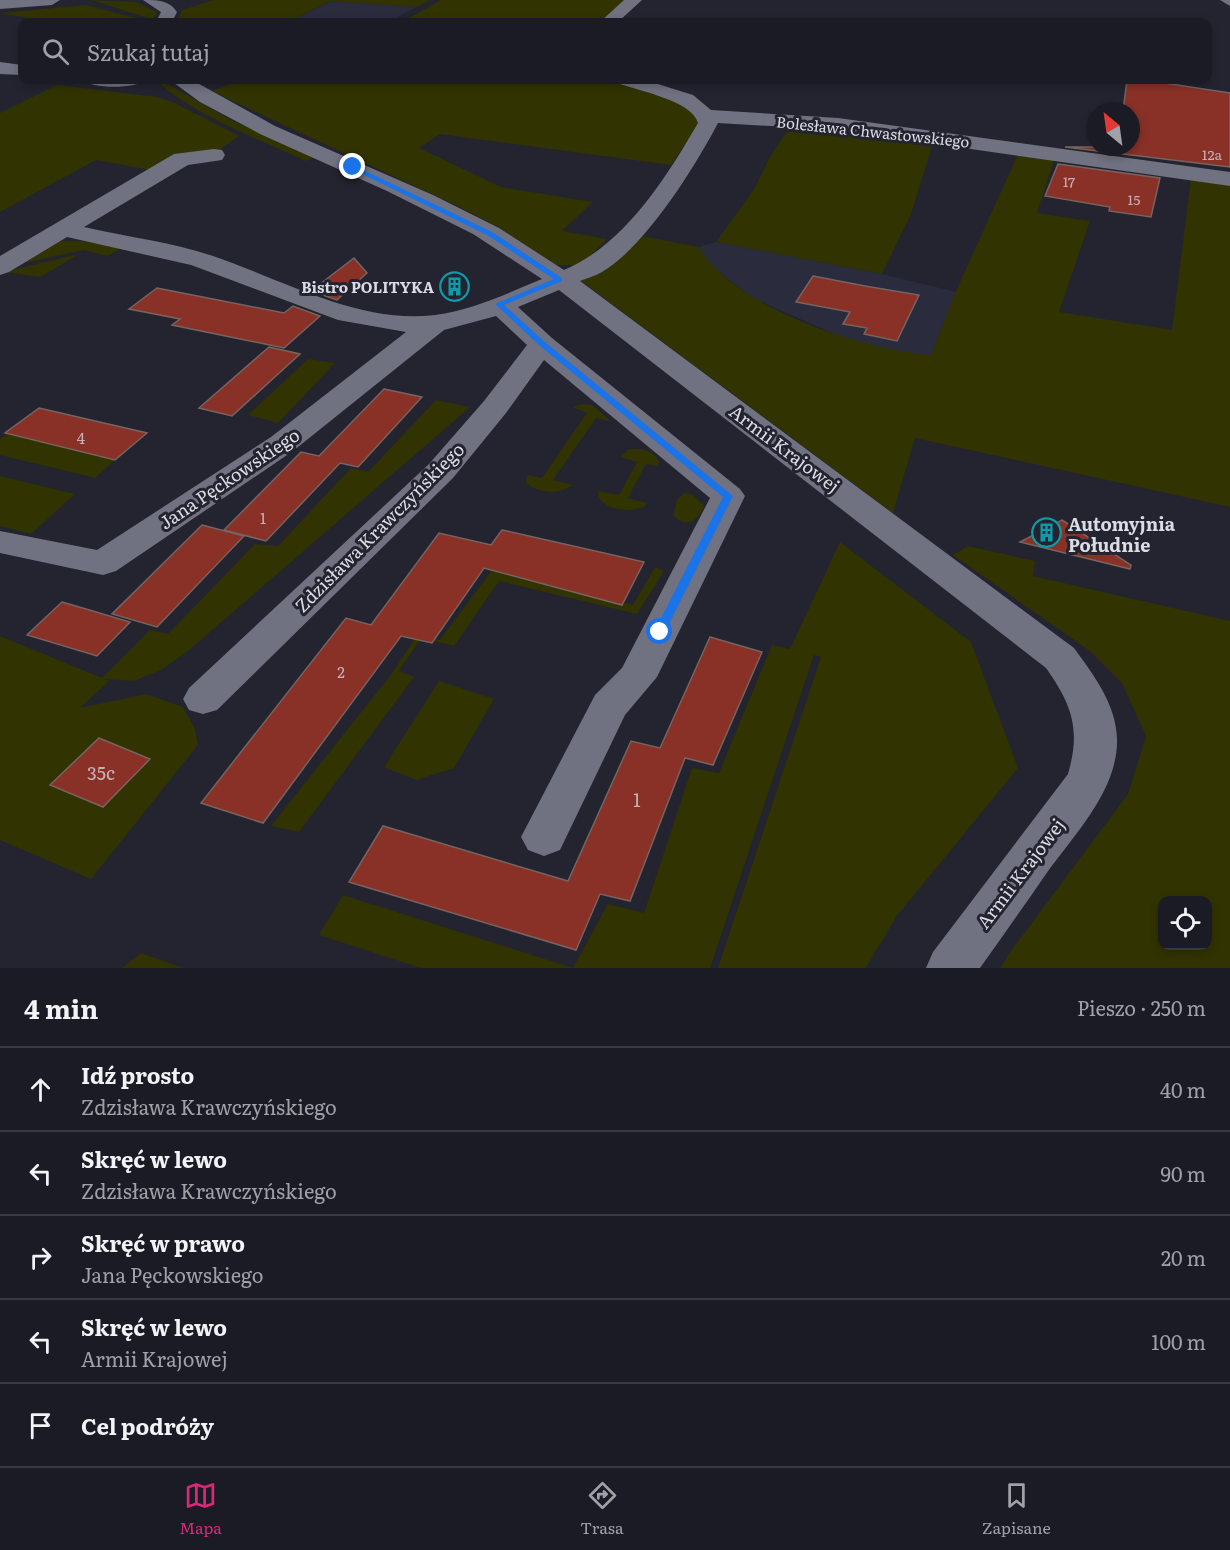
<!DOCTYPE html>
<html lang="pl">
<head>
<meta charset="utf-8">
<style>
  :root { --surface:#1a1b24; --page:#23242c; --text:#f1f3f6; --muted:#9fa1a6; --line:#383941; --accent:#db2777 }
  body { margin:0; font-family:Literata,serif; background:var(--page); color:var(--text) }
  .controls { position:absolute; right:18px; bottom:18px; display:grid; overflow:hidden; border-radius:12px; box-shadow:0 3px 9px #0003 }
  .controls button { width:54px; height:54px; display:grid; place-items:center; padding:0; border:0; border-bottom:2px solid var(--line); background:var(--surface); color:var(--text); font:30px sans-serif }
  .compass { position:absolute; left:1086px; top:102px; width:54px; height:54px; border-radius:50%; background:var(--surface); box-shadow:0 3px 9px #0003; rotate:331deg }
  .stop { position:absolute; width:18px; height:18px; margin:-14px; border:4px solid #1a73e8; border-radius:50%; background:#fff }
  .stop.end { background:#1a73e8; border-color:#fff; box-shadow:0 2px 6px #0008 }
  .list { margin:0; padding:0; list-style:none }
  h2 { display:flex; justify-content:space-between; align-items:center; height:78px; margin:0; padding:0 24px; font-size:26px }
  h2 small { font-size:20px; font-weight:400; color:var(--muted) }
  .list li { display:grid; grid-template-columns:39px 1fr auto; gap:18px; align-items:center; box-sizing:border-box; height:84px; padding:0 24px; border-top:2px solid var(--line) }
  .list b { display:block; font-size:22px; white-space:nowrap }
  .list p { margin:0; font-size:20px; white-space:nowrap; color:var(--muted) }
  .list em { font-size:20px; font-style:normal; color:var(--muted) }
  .icon { flex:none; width:33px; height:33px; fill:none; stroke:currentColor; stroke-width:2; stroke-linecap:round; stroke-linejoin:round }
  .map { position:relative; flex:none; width:1230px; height:968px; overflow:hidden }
  .search { position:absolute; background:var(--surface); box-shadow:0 3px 9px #0003; left:18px; right:18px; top:18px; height:66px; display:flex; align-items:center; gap:15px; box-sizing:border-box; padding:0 21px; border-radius:12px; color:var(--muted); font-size:22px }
  .sheet { height:498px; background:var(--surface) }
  nav { display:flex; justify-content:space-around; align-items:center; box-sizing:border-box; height:84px; border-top:2px solid var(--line); background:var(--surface); font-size:16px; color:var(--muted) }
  nav a { display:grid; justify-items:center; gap:3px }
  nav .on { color:var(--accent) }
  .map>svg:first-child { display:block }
  .built { fill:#2a2c3e }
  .green { fill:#313300; fill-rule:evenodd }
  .building { fill:#8a3127; stroke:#756460; stroke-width:1.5 }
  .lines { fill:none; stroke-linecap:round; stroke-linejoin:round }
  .minor { fill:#707281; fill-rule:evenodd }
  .route { fill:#1a73e8 }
  .labels { text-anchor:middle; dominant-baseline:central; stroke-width:6; stroke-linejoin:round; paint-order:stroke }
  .far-number-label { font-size:14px; fill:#c6b0b5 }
  .far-street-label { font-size:15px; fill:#dadbe4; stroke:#232430 }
  .far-poi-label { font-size:15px; font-weight:bold; fill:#dadbe4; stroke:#232430; text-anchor:end }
  .number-label { font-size:15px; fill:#c6b0b5 }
  .street-label { font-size:18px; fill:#dadbe4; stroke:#232430 }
  .poi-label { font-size:18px; font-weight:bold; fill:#dadbe4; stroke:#232430; text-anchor:start }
  .near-number-label { font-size:18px; fill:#c6b0b5 }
</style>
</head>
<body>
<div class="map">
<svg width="1230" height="968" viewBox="0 0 1230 968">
  <rect width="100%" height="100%" fill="#232430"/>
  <path class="built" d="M 332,1 L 416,7 L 389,22 L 288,22 Z
    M 716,242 L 882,274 L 956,292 L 931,355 L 902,353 L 843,338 L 753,298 L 708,264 L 699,247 Z"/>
  <path class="green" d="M 91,0 L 136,2 L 157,12 L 153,22 L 146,22 L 148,18 Z
    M 213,0 L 431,0 L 416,7 L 331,1 L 288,22 L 177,22 L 182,10 Z
    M 441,0 L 629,0 L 603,22 L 402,22 Z
    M 86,5 L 140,19 L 136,22 L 89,20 L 50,22 L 0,13 Z
    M 241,80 L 615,80 L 670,96 L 702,119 L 671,165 L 440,134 L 419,148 L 501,187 L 593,202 L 562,231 L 607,239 L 581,265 L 556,265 L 498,227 L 457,206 L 211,91 Z
    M 156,81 L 169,85 L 233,121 L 315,157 L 306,161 C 256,138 198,117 156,81 Z
    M 57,85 L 157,97 L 175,103 L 239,136 L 219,150 L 150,170 L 96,160 L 0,212 L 0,113 Z
    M 793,123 L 933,143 L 911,214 L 882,274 L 716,242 L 753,191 L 771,155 Z
    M 1019,152 L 1055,157 L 1037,213 L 1090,221 L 1059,312 L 1172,330 L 1191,178 L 1230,182 L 1230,507 L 915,438 L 893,513 L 581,281 L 636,235 L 699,247 C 734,308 863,350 931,355 L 956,291 Z
    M 61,241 L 83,241 L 122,247 L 108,256 L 83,250 L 15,265 L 46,246 Z
    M 78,255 L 40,277 L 4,272 L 70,256 Z
    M 308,359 L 335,363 L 278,423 L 248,415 Z
    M 436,400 L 470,407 L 188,651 L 161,670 L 134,681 L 104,679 L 109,681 L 80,708 L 146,694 L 183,707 L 195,729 L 198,745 L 91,879 L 0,840 L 0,636 L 102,678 L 150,630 L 168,634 L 255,544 L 278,546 L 351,468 L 368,472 Z
    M 583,404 L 592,405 L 612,422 L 596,418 L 553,480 L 573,485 C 558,495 541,494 526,483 L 527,475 L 542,478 L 587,413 L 572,407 Z
    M 7,434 L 115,460 L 95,478 L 0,455 L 0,439 Z
    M 629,449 C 641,448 654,450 659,462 L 658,466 L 646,464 L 628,498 L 647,503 L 644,507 C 630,512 606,512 598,496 L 598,491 L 619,495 L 637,462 L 620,457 Z
    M 0,476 L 75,494 L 31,534 L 0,526 Z
    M 684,493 L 692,494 L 704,506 C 698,520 688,529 673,516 L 677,500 Z
    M 840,542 L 971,642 L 1018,768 L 896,917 L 866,968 L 718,968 L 821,657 L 814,655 L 710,968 L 421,968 L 319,935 L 343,895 L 573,968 L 608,904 L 644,913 L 692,768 L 719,773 L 772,645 L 790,649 Z
    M 968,546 L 1035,561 L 1033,576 L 1230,621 L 1230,968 L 1001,968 L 1008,955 L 1128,794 L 1146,736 L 1122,683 L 1090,651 L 953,555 ZM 1208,900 L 1208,945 L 1162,945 L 1162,900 Z
    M 655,567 L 664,571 L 637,614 L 499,581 L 454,646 L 421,638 L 399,671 L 414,677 L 299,832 L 271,826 L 393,672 L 417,635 L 440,640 L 492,570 L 633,605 Z
    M 439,681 L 494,699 L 454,768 L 416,780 L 384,767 Z
    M 141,953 L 183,968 L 122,968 Z"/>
  <path class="building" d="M 1127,80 L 1166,80 L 1164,83 L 1230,93 L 1230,167 L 1065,147 L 1131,147 L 1131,111 L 1123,111 Z
    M 1058,164 L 1160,178 L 1151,217 L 1109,211 L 1110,207 L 1045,196 Z
    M 354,258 L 367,273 L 337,300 L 311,291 Z
    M 813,276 L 865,286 L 919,295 L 897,341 L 864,334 L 867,328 L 843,324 L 850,312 L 796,302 Z
    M 157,288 L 284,313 L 293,306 L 320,316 L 284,348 L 172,325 L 180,319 L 129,309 Z
    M 269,347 L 300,354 L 232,416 L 199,408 Z
    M 384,389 L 422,397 L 358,467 L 340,463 L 266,541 L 224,530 L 301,452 L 319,456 Z
    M 39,408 L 78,417 L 147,433 L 115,460 L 5,433 Z
    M 1062,520 L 1131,565 L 1130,569 L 1020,542 Z
    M 202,525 L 244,536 L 157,627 L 112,614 Z
    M 502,530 L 644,562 L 622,605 L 484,568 L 432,643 L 401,636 L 263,823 L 201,803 L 346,618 L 371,625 L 439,533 L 491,545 Z
    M 62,602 L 86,609 L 130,622 L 97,656 L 27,635 Z
    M 710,637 L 762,652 L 713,765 L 685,758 L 630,901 L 600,894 L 576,950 L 349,882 L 383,826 L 568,881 L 631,741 L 660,748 Z
    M 99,738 L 150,759 L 103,807 L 50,785 Z"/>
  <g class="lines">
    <path class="minor" d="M 0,0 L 60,0 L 52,5 L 0,9 Z
      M 143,0 C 158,0 169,0 177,12 L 172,22 L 156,22 L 161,12 Z
      M 624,0 L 642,0 L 618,22 L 600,22 Z
      M 1220,0 L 1230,0 L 1230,6 Z
      M 0,62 L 22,65 L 22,75 L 0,74 Z
      M 83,80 L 145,80 C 138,89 90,89 83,80 Z
      M 170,80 L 192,80 L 275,126 L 433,195 L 499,228 L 564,270 C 624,245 666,178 698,123 C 692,101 640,91 620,84 L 618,80 L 645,80 L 693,95 L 711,110 L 838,118 L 1230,172 L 1230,186 L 838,130 L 718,123 C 695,167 645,247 602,272 C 595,276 587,278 580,281 L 1074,648 C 1093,674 1116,704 1117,738 C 1119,789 1074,835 1046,874 C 1024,906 1002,937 980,968 L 926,968 L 933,952 L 1068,774 C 1081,729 1072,705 1046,668 L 559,290 L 518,307 L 552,338 L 740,489 L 745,496 L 657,677 L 625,715 L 560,850 L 544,856 L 528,850 L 521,837 L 595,695 L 622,668 L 710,498 L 544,360 L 506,413 L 453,478 L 217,710 L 203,714 L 189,710 L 183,699 L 189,688 L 429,464 L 484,401 L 527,345 L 496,316 L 444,330 L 293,451 L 116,571 L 103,575 L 0,553 L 0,531 L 97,550 L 271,437 L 406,332 L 338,320 L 191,265 L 67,237 L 9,272 L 0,275 L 0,256 L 174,154 L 214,149 L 222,150 L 225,155 L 222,160 L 188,165 L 84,227 C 127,237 172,242 213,256 C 284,280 358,324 435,315 C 473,310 508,293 542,279 L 473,234 L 387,191 L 260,134 L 200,102 Z"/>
  </g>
  <path class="route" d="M 353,165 L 492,232 L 562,278 L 562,281 L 504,305 L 545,342 L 733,496 L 664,634 L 656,634 L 654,632 L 723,497 L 539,345 L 495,304 L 554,279 L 487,235 L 350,168 Z"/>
  <defs>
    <symbol id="building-ring" viewBox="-11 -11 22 22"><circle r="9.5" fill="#232430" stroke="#0f9aa8" stroke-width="1.5"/><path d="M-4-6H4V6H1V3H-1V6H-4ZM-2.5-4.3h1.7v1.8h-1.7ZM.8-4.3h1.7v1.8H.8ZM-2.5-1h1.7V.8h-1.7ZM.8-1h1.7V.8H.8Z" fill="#0f9aa8"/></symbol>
  </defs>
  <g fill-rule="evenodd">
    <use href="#building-ring" x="438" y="270" width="33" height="33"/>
    <use href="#building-ring" x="1030" y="516" width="33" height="33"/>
  </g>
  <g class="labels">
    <g class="far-number-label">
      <text x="1212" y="154">12a</text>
      <text x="1069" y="181">17</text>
      <text x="1134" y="199">15</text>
    </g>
    <g class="far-street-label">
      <text transform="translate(873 131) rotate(6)">Bolesława Chwastowskiego</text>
    </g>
    <g class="far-poi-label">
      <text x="434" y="286">Bistro POLITYKA</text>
    </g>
    <g class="number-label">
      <text x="81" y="437">4</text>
      <text x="263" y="517">1</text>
      <text x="341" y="671">2</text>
    </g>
    <g class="street-label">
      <text transform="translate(785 448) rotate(37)">Armii Krajowej</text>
      <text transform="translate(229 478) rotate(-34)">Jana Pęckowskiego</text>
      <text transform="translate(379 527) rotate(-45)">Zdzisława Krawczyńskiego</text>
      <text transform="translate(1020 873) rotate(-53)">Armii Krajowej</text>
    </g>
    <g class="poi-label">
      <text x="1068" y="523">Automyjnia<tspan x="1068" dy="21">Południe</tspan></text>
    </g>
    <g class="near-number-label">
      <text x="101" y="772">35c</text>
      <text x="637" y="799">1</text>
    </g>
  </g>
</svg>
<div class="controls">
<button><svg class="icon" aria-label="locate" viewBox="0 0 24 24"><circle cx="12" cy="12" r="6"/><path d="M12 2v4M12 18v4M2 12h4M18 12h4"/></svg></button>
</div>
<svg class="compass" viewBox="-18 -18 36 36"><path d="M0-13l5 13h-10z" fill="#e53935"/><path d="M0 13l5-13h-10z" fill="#9fa1a6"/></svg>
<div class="stop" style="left:660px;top:632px"></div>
<div class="stop end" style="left:353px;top:167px"></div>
<div class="search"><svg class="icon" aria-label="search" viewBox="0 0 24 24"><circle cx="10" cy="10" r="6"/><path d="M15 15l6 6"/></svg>Szukaj tutaj</div>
</div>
<section class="sheet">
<h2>4 min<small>Pieszo · 250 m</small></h2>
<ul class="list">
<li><svg class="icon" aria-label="ahead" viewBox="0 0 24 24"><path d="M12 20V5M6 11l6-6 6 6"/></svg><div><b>Idź prosto</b><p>Zdzisława Krawczyńskiego</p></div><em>40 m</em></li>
<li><svg class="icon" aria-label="left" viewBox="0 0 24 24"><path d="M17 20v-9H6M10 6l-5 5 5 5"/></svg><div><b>Skręć w lewo</b><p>Zdzisława Krawczyńskiego</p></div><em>90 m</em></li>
<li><svg class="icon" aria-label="right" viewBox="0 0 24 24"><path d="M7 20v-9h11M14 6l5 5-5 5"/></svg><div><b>Skręć w prawo</b><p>Jana Pęckowskiego</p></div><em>20 m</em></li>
<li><svg class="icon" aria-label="left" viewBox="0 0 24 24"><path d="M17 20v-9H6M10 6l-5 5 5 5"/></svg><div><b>Skręć w lewo</b><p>Armii Krajowej</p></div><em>100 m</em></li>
<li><svg class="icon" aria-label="arrive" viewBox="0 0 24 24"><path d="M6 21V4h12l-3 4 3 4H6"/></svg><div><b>Cel podróży</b></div></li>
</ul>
</section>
<nav>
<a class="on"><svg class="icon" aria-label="map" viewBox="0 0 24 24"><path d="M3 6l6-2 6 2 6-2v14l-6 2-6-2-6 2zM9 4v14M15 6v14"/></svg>Mapa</a>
<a><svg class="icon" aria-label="directions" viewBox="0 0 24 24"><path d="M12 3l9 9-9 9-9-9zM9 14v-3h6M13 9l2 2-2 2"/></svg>Trasa</a>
<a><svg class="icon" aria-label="saved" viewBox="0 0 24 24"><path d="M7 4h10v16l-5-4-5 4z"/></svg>Zapisane</a>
</nav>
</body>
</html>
